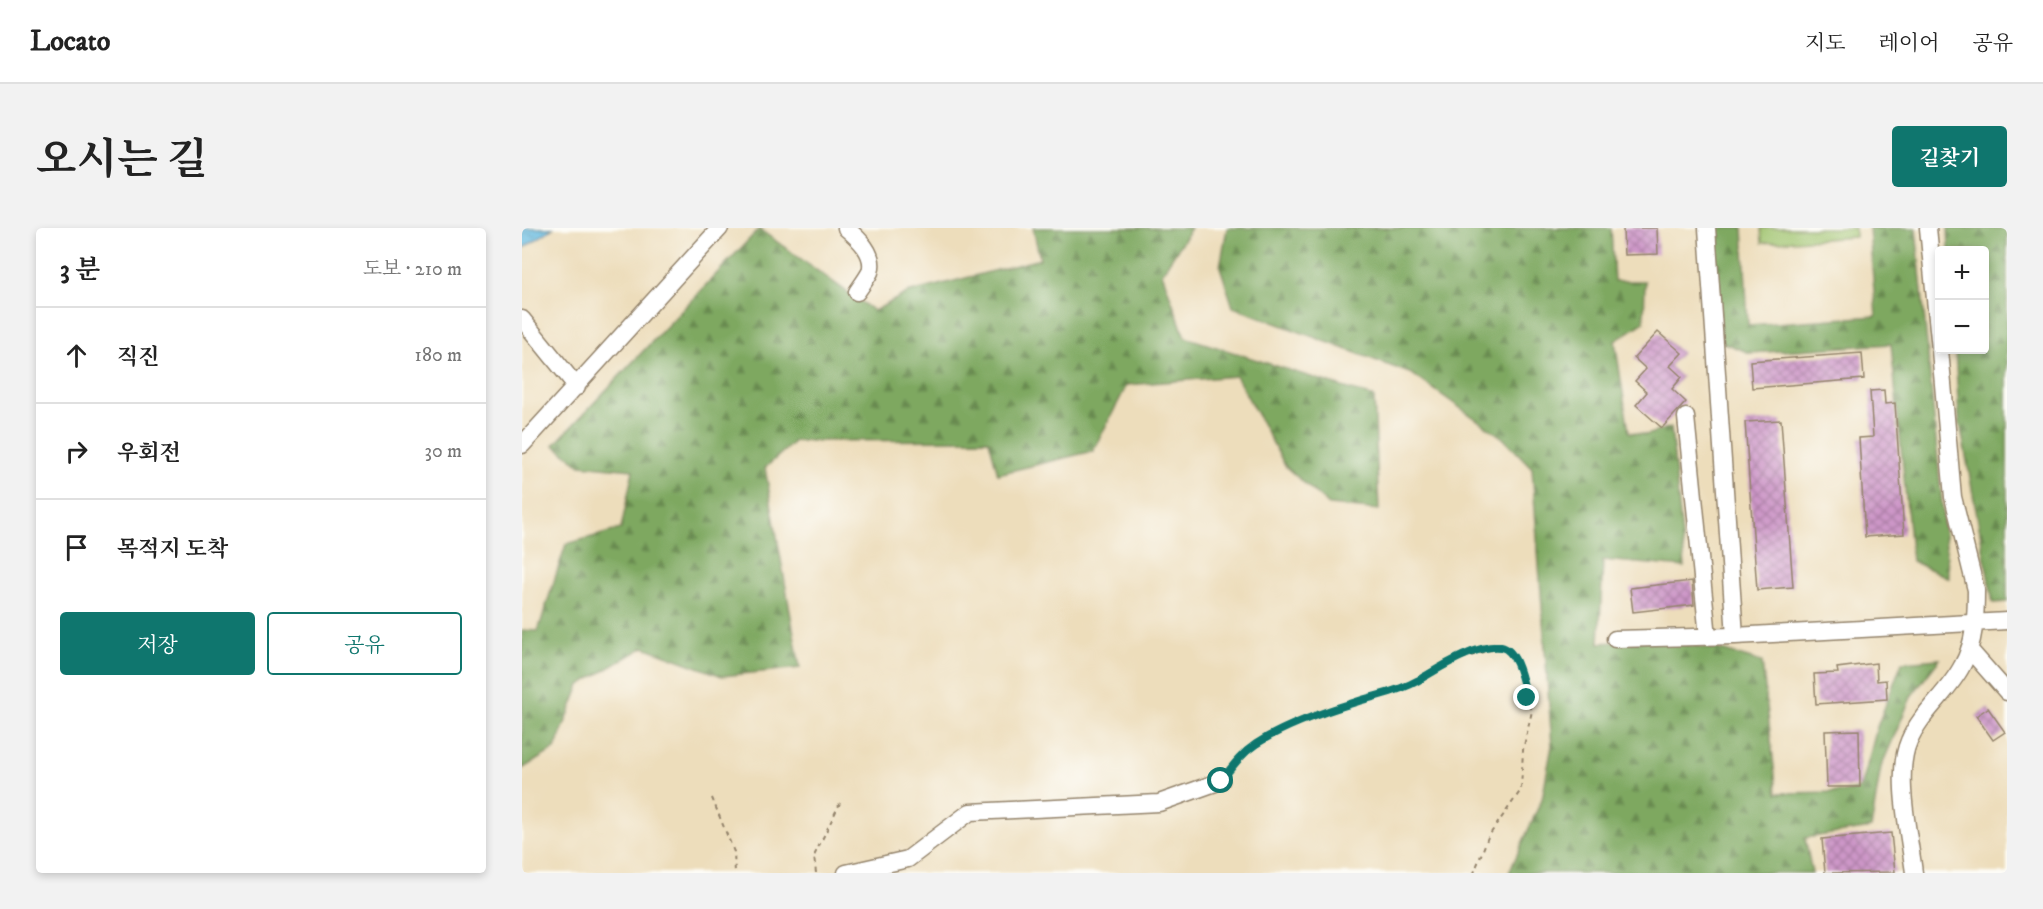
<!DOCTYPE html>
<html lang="ko">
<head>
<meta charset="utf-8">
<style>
  :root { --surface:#fff; --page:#f2f2f2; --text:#222; --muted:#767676; --line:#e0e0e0; --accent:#0f766e }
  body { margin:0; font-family:"IM FELL DW Pica","Noto Serif KR",serif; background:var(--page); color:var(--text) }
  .controls { position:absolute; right:18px; top:18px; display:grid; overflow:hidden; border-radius:6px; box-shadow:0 3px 9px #0003 }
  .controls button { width:54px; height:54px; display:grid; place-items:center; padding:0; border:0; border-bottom:2px solid var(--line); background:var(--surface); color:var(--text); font:30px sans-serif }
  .stop { position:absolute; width:18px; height:18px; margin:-14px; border:4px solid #0f766e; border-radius:50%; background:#fff }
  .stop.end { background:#0f766e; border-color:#fff; box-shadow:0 2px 6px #0008 }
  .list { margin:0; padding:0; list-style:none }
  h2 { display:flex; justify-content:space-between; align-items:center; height:78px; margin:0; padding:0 24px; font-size:26px }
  h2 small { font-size:20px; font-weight:400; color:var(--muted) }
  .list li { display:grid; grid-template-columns:39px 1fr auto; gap:18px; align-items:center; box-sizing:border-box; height:96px; padding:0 24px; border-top:2px solid var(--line) }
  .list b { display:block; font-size:22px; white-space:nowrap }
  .list em { font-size:20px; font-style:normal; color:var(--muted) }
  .actions { display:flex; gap:12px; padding:18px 24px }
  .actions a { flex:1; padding:14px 0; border:2px solid var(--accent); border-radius:6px; text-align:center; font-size:21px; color:var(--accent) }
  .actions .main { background:var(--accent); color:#fff }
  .icon { flex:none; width:33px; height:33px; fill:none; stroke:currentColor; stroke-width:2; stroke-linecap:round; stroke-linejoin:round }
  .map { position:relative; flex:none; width:1485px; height:645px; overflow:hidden; border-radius:6px }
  header { display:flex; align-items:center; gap:36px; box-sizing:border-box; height:84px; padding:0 30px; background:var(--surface); border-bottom:2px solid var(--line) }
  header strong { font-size:28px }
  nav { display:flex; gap:33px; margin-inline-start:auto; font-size:21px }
  .intro { display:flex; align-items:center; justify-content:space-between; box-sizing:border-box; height:144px; padding:0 36px }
  h1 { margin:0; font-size:42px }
  .button { padding:15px 27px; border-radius:6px; background:var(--accent); color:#fff; font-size:21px; font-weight:700 }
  main { display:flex; gap:36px; padding:0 36px }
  aside { flex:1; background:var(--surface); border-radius:6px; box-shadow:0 3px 9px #0003 }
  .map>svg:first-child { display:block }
  .forest { fill:url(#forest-firs); stroke:#5c693f; stroke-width:1.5 }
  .pitch { fill:#9ec26c; stroke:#6c7645; stroke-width:1.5 }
  .water { fill:url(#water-ripples); stroke:#4f727f; stroke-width:1.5 }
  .building { fill:url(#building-cross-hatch) }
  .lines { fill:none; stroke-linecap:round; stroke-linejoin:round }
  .minor-casing { stroke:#94846c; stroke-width:19 }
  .path { stroke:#94846c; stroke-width:2; stroke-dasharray:4.5 4.5; stroke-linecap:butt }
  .minor { stroke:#fff; stroke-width:16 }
  .route { stroke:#0f766e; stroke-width:8 }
</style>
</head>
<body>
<header>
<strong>Locato</strong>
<nav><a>지도</a><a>레이어</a><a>공유</a></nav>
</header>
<div class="intro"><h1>오시는 길</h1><a class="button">길찾기</a></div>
<main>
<aside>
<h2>3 분<small>도보 · 210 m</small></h2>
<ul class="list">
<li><svg class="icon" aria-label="ahead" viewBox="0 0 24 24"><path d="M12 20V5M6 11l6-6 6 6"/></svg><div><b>직진</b></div><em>180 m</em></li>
<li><svg class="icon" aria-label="right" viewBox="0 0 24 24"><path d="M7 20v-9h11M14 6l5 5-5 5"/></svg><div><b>우회전</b></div><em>30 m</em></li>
<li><svg class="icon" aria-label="arrive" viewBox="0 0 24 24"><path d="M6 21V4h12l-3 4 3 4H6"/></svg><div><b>목적지 도착</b></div></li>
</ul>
<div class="actions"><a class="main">저장</a><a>공유</a></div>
</aside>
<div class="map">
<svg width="1485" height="645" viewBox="0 0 1485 645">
  <defs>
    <pattern id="forest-firs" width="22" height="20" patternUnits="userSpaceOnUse" patternTransform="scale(1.5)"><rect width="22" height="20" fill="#7ea860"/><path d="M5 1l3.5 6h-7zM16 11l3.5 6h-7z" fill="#68894f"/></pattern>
    <pattern id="water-ripples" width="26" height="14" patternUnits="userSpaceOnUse" patternTransform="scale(1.5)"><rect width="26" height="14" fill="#63bae0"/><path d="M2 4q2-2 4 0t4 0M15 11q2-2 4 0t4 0" fill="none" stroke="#5397b5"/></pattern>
    <pattern id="building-cross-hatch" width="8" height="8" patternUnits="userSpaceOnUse" patternTransform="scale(1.5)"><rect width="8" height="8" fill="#cd97c8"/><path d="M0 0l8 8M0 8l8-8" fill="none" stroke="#a87ba2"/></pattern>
  </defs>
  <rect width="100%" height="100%" fill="#fdfcf7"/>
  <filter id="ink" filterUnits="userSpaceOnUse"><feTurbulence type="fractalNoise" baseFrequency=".0167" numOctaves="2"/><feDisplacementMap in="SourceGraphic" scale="12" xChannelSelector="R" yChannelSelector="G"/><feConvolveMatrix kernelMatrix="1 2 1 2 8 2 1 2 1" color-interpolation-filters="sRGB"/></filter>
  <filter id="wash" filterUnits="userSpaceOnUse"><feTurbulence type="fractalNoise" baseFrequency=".008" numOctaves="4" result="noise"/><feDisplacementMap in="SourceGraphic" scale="24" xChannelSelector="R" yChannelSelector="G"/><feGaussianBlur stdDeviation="1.35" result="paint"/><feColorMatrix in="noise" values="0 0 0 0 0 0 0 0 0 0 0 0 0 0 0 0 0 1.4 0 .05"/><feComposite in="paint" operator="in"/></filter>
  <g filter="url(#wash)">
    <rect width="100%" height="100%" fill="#edddbb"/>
    <path class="forest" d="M 511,0 L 669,0 L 640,45 L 663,109 L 852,169 L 857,282 L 807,277 L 764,239 L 714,148 L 605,157 L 571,223 L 476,246 L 467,212 L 273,213 L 243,240 L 278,440 L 200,448 L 122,419 L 58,457 L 33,521 L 0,541 L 0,402 L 16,403 L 44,316 L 99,301 L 111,242 L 58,237 L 32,217 L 237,1 L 352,83 L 385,65 L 518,31 Z
      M 705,0 L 1089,0 L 1092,53 L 1123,53 L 1122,94 L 1093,113 L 1107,204 L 1124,207 L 1149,199 L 1163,339 L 1081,332 L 1077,415 L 1130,412 L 1196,421 L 1240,434 L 1255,565 L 1321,564 L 1339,561 L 1355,499 L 1380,434 L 1418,431 L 1390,467 L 1359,539 L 1349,600 L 1283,610 L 1290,645 L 987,645 L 1020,571 L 1030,518 L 1010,240 L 981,210 L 890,146 L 711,79 L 698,39 Z
      M 1191,0 L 1221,0 L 1226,97 L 1354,88 L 1347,0 L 1394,0 L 1427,350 L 1390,333 L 1369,116 L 1228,125 L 1199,114 Z
      M 1426,0 L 1485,0 L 1485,374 L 1471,375 L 1437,190 L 1433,122 L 1462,122 L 1462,22 L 1427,22 Z"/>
    <path class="pitch" d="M 1239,0 L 1333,0 L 1333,9 L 1240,15 Z"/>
    <path class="water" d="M 0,0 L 31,0 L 0,21 Z"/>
    <g id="blocks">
      <path class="building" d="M 1101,0 L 1135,0 L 1136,26 L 1102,27 Z
        M 1136,104 L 1160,125 L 1148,138 L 1160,149 L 1150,161 L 1164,174 L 1140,200 L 1114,177 L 1125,164 L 1113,153 L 1124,141 L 1112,130 Z
        M 1340,125 L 1342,151 L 1230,160 L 1228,133 Z
        M 1362,162 L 1363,176 L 1373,175 L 1382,306 L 1343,309 L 1337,210 L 1351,209 L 1348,163 Z
        M 1259,192 L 1271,359 L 1235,362 L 1223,194 Z
        M 1170,353 L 1172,377 L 1111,384 L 1108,360 Z
        M 1354,435 L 1355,453 L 1364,452 L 1365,471 L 1294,476 L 1292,446 L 1316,445 L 1315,440 Z
        M 1466,480 L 1483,504 L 1471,512 L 1454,488 Z
        M 1337,502 L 1338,559 L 1305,559 L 1303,503 Z
        M 1369,605 L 1373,644 L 1303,645 L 1300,611 Z"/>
    </g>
  </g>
  <g filter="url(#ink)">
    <use href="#blocks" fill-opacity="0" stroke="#94846c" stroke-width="1.5"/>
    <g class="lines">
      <defs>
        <path id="minor" d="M 324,0 C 336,10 354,26 348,44 C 345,50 339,58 335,64
          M 1185,0 L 1213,408 L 1485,393
          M 1406,0 L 1418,121
          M 0,91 L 55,159
          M 1164,189 L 1186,409
          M 0,217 L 198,0
          M 1093,411 L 1213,408
          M 1447,421 L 1485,464
          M 324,645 L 386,631 L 448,584 L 637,575 L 699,553
          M 1392,645 C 1388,609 1372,547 1387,513 C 1399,484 1426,465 1440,438 C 1453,416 1454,386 1454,362 L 1431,269 L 1418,122"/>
      </defs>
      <use href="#minor" class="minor-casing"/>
      <path class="path" d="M 708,542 L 722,525 L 764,500 L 834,474 L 874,463 L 924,435 L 978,419 L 987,422 L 992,429 L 1010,483 L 1001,522 L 999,562 L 966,609 L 952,645
        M 190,570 L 212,624 L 213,645
        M 294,645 L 292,628 L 318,575"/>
      <use href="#minor" class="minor"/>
    </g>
  </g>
  <g class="lines" filter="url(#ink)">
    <path class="route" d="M 699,553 C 710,539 719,526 734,516 C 763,497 801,484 834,474 C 855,467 876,464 895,453 C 916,441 953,416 979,419 C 996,422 1001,456 1005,470"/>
  </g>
</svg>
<div class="controls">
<button>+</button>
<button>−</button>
</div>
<div class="stop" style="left:699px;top:553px"></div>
<div class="stop end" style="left:1005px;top:470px"></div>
</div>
</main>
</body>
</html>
